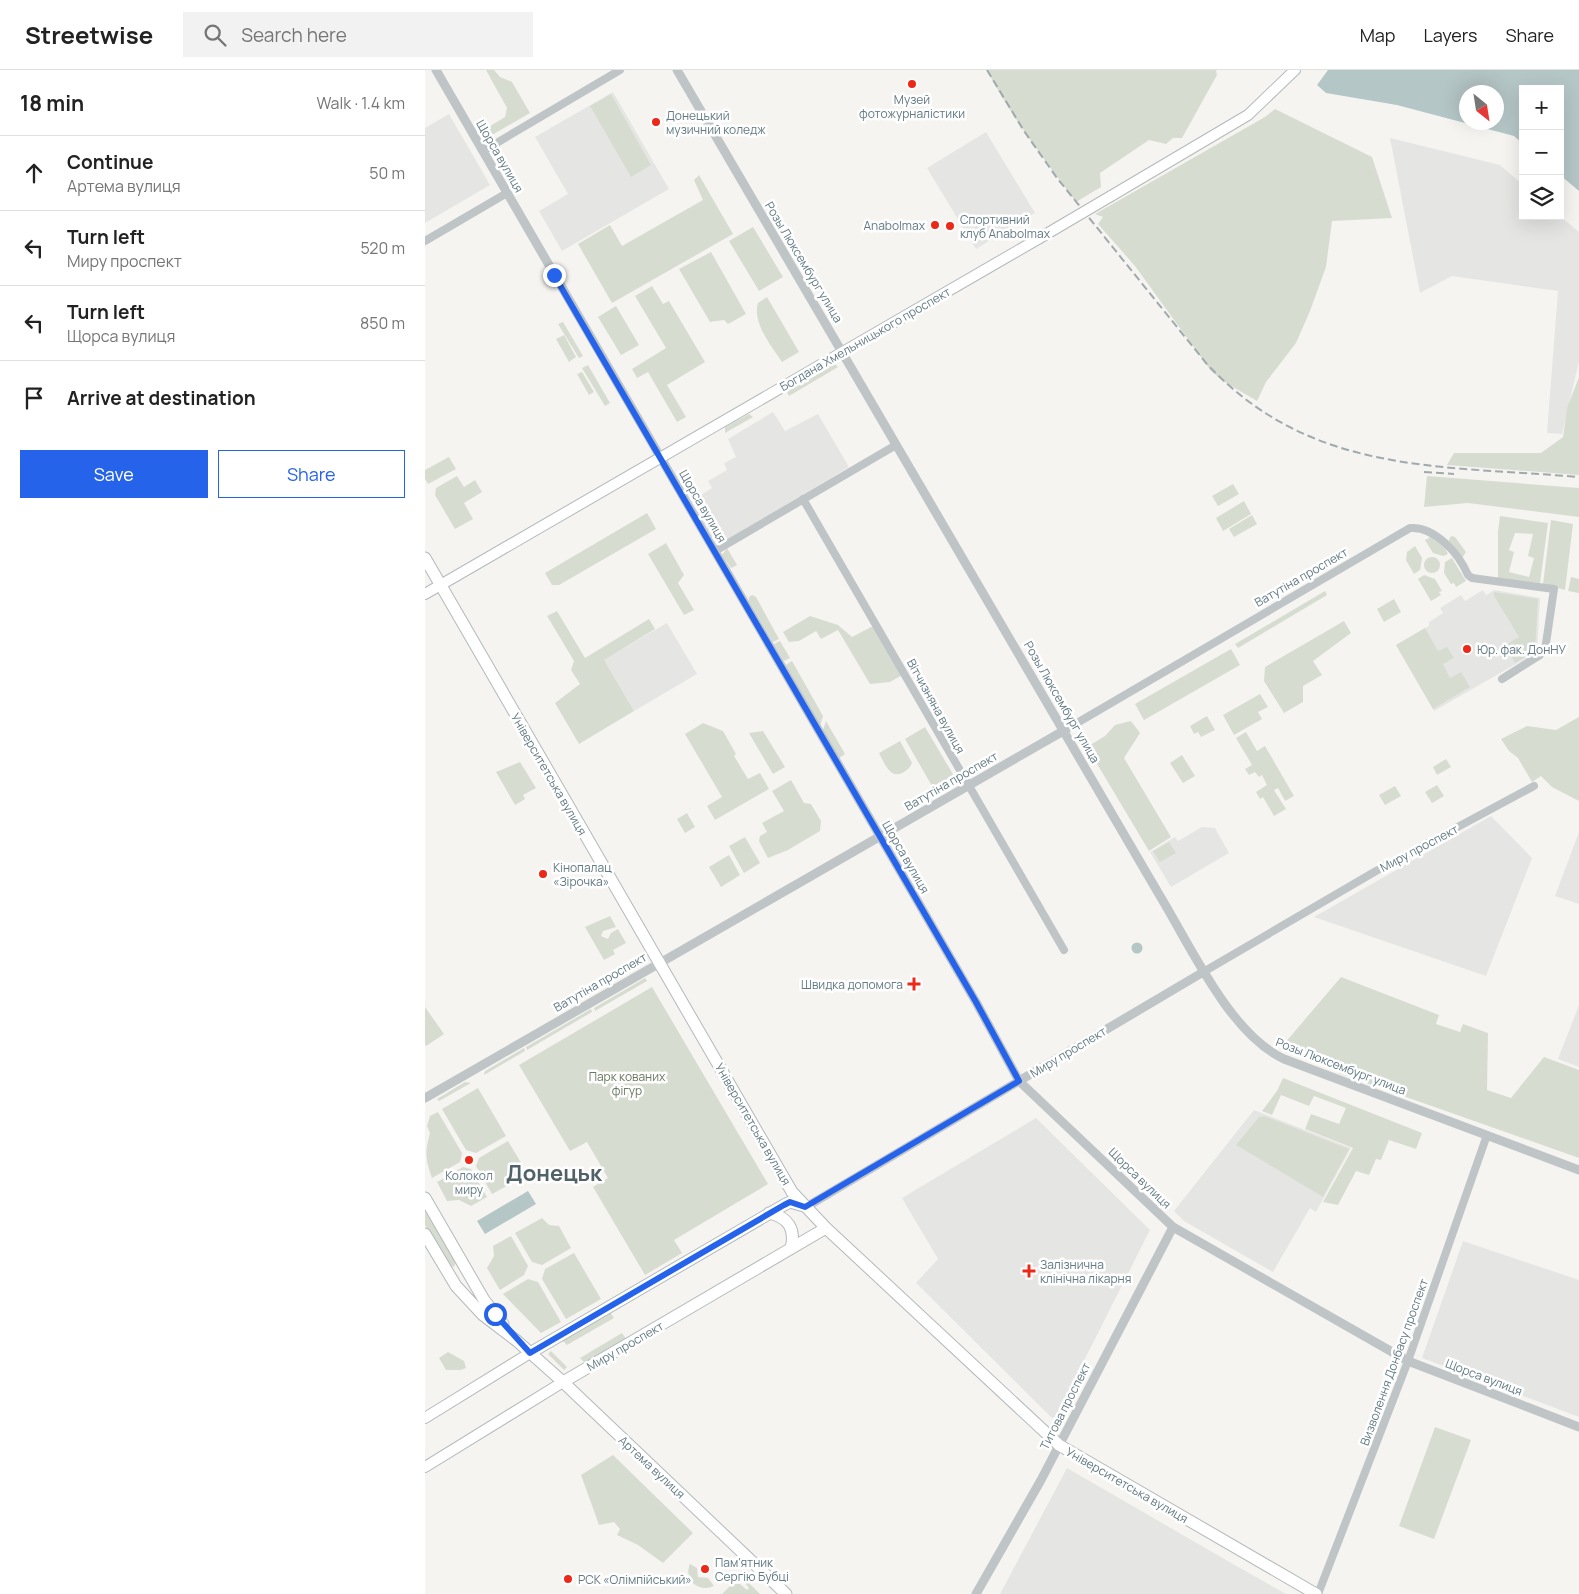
<!DOCTYPE html>
<html lang="en">
<head>
<meta charset="utf-8">
<style>
  :root { --surface:#fff; --page:#f2f2f2; --text:#222; --muted:#767676; --line:#e0e0e0; --accent:#2563eb }
  body { margin:0; font-family:Manrope,sans-serif; background:var(--page); color:var(--text) }
  .controls { position:absolute; right:15px; top:15px; display:grid; overflow:hidden; border-radius:0px; box-shadow:0 5px 20px #0002 }
  .controls button { width:45px; height:45px; display:grid; place-items:center; padding:0; border:0; border-bottom:1px solid var(--line); background:var(--surface); color:var(--text); font:25px sans-serif }
  .compass { position:absolute; left:1034px; top:15px; width:45px; height:45px; border-radius:50%; background:var(--surface); box-shadow:0 5px 20px #0002; rotate:150deg }
  .stop { position:absolute; width:15px; height:15px; margin:-11px; border:4px solid #2563eb; border-radius:50%; background:#fff }
  .stop.end { background:#2563eb; border-color:#fff; box-shadow:0 1px 5px #0008 }
  .list { margin:0; padding:0; list-style:none }
  h2 { display:flex; justify-content:space-between; align-items:center; height:65px; margin:0; padding:0 20px; font-size:21px }
  h2 small { font-size:16px; font-weight:400; color:var(--muted) }
  .list li { display:grid; grid-template-columns:32px 1fr auto; gap:15px; align-items:center; box-sizing:border-box; height:75px; padding:0 20px; border-top:1px solid var(--line) }
  .list b { display:block; font-size:19px; white-space:nowrap }
  .list p { margin:0; font-size:16px; white-space:nowrap; color:var(--muted) }
  .list em { font-size:16px; font-style:normal; color:var(--muted) }
  .actions { display:flex; gap:10px; padding:15px 20px }
  .actions a { flex:1; padding:11px 0; border:1px solid var(--accent); border-radius:0px; text-align:center; font-size:18px; color:var(--accent) }
  .actions .main { background:var(--accent); color:#fff }
  .icon { flex:none; width:28px; height:28px; fill:none; stroke:currentColor; stroke-width:2; stroke-linecap:round; stroke-linejoin:round }
  .map { position:relative; flex:none; width:1154px; height:1524px; overflow:hidden }
  header { display:flex; align-items:center; gap:30px; box-sizing:border-box; height:70px; padding:0 25px; background:var(--surface); border-bottom:1px solid var(--line) }
  header strong { font-size:24px }
  nav { display:flex; gap:28px; margin-inline-start:auto; font-size:18px }
  .search { width:350px; height:45px; background:var(--page); display:flex; align-items:center; gap:12px; box-sizing:border-box; padding:0 18px; border-radius:0px; color:var(--muted); font-size:19px }
  main { display:flex }
  aside { flex:1; background:var(--surface) }
  .map>svg:first-child { display:block }
  .built { fill:#e5e6e4 }
  .green { fill:#d7dcd1; fill-rule:evenodd }
  .water { fill:#b5c6c7; fill-rule:evenodd }
  .lines { fill:none; stroke-linecap:round; stroke-linejoin:round }
  .secondary-casing { stroke:#b2b9bc; stroke-width:12 }
  .primary-casing { stroke:#b3b9bb; stroke-width:13 }
  .minor { stroke:#bfc5c7; stroke-width:8 }
  .tertiary { stroke:#bfc5c7; stroke-width:9 }
  .secondary { stroke:#fff; stroke-width:10 }
  .primary { stroke:#fff; stroke-width:11 }
  .rail { stroke:#a0a9ad; stroke-width:2; stroke-dasharray:8 4; stroke-linecap:butt }
  .secondary-bridge-casing { stroke:#b2b9bc; stroke-width:12; stroke-linecap:butt }
  .secondary-bridge { stroke:#fff; stroke-width:10 }
  .route { stroke:#2563eb; stroke-width:6 }
  .poi-dot { fill:#ec2819; stroke:#fff; stroke-width:2 }
  .labels { text-anchor:middle; dominant-baseline:central; stroke-width:5; stroke-linejoin:round; paint-order:stroke }
  .poi-label { font-size:12px; fill:#627a83; stroke:#fff; text-anchor:start }
  .street-label { font-size:12px; fill:#627a83; stroke:#fff }
  .park-label { font-size:12px; fill:#6a7a61; stroke:#fff }
  .town-label { font-size:22px; font-weight:bold; fill:#506168; stroke:#fff }
</style>
</head>
<body>
<header>
<strong>Streetwise</strong>
<div class="search"><svg class="icon" aria-label="search" viewBox="0 0 24 24"><circle cx="10" cy="10" r="6"/><path d="M15 15l6 6"/></svg>Search here</div>
<nav><a>Map</a><a>Layers</a><a>Share</a></nav>
</header>
<main>
<aside>
<h2>18 min<small>Walk · 1.4 km</small></h2>
<ul class="list">
<li><svg class="icon" aria-label="ahead" viewBox="0 0 24 24"><path d="M12 20V5M6 11l6-6 6 6"/></svg><div><b>Continue</b><p>Артема вулиця</p></div><em>50 m</em></li>
<li><svg class="icon" aria-label="left" viewBox="0 0 24 24"><path d="M17 20v-9H6M10 6l-5 5 5 5"/></svg><div><b>Turn left</b><p>Миру проспект</p></div><em>520 m</em></li>
<li><svg class="icon" aria-label="left" viewBox="0 0 24 24"><path d="M17 20v-9H6M10 6l-5 5 5 5"/></svg><div><b>Turn left</b><p>Щорса вулиця</p></div><em>850 m</em></li>
<li><svg class="icon" aria-label="arrive" viewBox="0 0 24 24"><path d="M6 21V4h12l-3 4 3 4H6"/></svg><div><b>Arrive at destination</b></div></li>
</ul>
<div class="actions"><a class="main">Save</a><a>Share</a></div>
</aside>
<div class="map">
<svg width="1154" height="1524" viewBox="0 0 1154 1524">
  <rect width="100%" height="100%" fill="#f5f4f0"/>
  <path class="built" d="M 188,22 L 244,119 L 137,181 L 114,141 L 143,124 L 110,67 Z
    M 24,44 L 65,115 L 0,153 L 0,58 Z
    M 561,62 L 610,143 L 551,179 L 502,98 Z
    M 965,68 L 1075,95 L 1098,115 L 1098,146 L 1135,146 L 1154,162 L 1154,291 L 1137,364 L 1122,363 L 1133,221 L 1027,206 L 995,223 Z
    M 348,342 L 360,361 L 393,344 L 424,397 L 301,471 L 276,425 L 287,418 L 283,411 L 302,400 L 299,393 L 311,387 L 303,369 Z
    M 1058,520 L 1061,525 L 1069,520 L 1115,528 L 1112,582 L 1009,641 L 971,575 L 1004,556 L 1004,552 L 1018,543 L 1015,538 L 1036,525 L 1040,531 Z
    M 242,553 L 272,604 L 209,641 L 178,590 Z
    M 1066,746 L 1107,788 L 1061,906 L 889,847 Z
    M 777,757 L 790,758 L 804,783 L 746,817 L 725,782 L 750,767 L 753,771 Z
    M 1154,762 L 1154,834 L 1130,826 Z
    M 1154,935 L 1154,997 L 1133,989 Z
    M 829,1040 L 926,1078 L 891,1142 L 885,1138 L 848,1202 L 759,1151 L 749,1141 Z
    M 611,1048 L 725,1160 L 631,1346 L 627,1348 L 491,1213 L 513,1189 L 477,1128 Z
    M 1038,1171 L 1154,1210 L 1154,1347 L 997,1288 Z
    M 642,1398 L 808,1494 L 861,1524 L 575,1524 Z"/>
  <path class="green" d="M 61,0 L 69,0 L 75,7 L 87,12 L 105,43 L 67,65 L 62,58 L 80,47 L 82,38 Z
    M 562,0 L 791,0 L 792,5 L 757,68 L 748,68 L 741,74 L 724,70 L 675,103 L 676,117 L 651,132 C 620,90 586,47 562,0 Z
    M 186,24 L 226,95 L 206,107 L 165,36 Z
    M 850,39 L 947,87 L 967,148 L 907,151 L 901,197 L 885,241 L 871,273 L 841,312 L 832,331 L 798,311 L 786,301 L 710,196 L 673,154 L 678,147 L 670,144 L 840,47 Z
    M 274,105 L 308,164 L 187,233 L 153,174 L 185,155 L 197,176 L 278,130 L 269,110 Z
    M 328,157 L 358,207 L 334,221 L 304,171 Z
    M 286,182 L 321,244 L 303,254 L 299,250 L 285,252 L 254,199 Z
    M 227,216 L 238,234 L 244,231 L 280,292 L 242,315 L 261,347 L 252,352 L 223,302 L 212,308 L 207,299 L 241,278 L 210,226 Z
    M 342,227 L 374,282 L 357,292 C 346,276 327,252 333,233 Z
    M 191,236 L 214,275 L 196,285 L 173,247 Z
    M 138,252 L 158,286 L 154,288 L 133,254 Z
    M 139,265 L 151,287 L 144,292 L 131,269 Z
    M 410,294 L 413,297 L 364,326 L 362,322 Z
    M 163,295 L 185,333 L 180,336 L 157,298 Z
    M 157,302 L 169,322 L 164,325 L 152,304 Z
    M 1154,307 L 1154,405 L 1022,395 L 1029,383 L 1116,383 L 1138,367 L 1142,338 Z
    M 324,344 L 328,347 L 300,363 L 300,357 Z
    M 24,387 L 31,399 L 3,414 L 0,409 L 0,400 Z
    M 32,406 L 39,417 L 50,410 L 57,422 L 39,433 L 48,449 L 30,459 L 10,425 L 11,418 Z
    M 1002,406 L 1154,418 L 1154,447 L 1043,433 L 999,437 Z
    M 808,414 L 814,424 L 793,436 L 787,426 Z
    M 819,431 L 826,444 L 798,461 L 791,448 Z
    M 277,434 L 297,471 L 289,470 L 272,440 Z
    M 222,443 L 231,459 L 134,515 L 127,515 L 120,503 Z
    M 827,445 L 832,454 L 809,467 L 804,459 Z
    M 1075,446 L 1123,453 L 1115,513 L 1073,509 L 1073,461 ZM 1090,463 L 1108,464 L 1103,486 L 1109,488 L 1104,507 L 1084,502 L 1089,482 L 1084,480 Z
    M 1126,450 L 1148,454 L 1140,520 L 1118,514 Z
    M 1026,466 L 1030,467 L 1041,482 L 1037,488 L 1023,472 Z
    M 1006,467 L 1017,473 L 1023,484 L 1018,486 L 1008,483 L 1000,470 Z
    M 241,473 L 259,505 L 253,513 L 269,540 L 259,545 L 223,484 Z
    M 990,476 L 997,488 L 995,500 L 989,504 L 981,490 L 982,482 Z
    M 302,478 L 312,495 L 306,498 L 297,485 Z
    M999 495a8 8 0 1 1 16 0a8 8 0 1 1-16 0Z
    M 1027,488 L 1041,511 L 1031,517 L 1029,513 L 1026,514 L 1019,503 L 1020,492 Z
    M 999,505 L 1010,509 L 1017,521 L 1014,522 L 1016,525 L 1006,531 L 993,509 Z
    M 1146,507 L 1154,509 L 1154,523 L 1143,521 Z
    M 900,521 L 902,525 L 813,578 L 810,574 Z
    M 1069,522 L 1113,529 L 1110,581 L 1090,593 L 1080,575 L 1094,567 L 1069,526 Z
    M 327,525 L 331,527 L 354,569 L 348,572 L 324,531 L 324,527 Z
    M 969,529 L 976,542 L 959,552 L 952,539 Z
    M 132,541 L 160,588 L 224,549 L 230,559 L 179,590 L 209,641 L 154,674 L 130,633 L 155,614 L 146,600 L 149,591 L 122,546 Z
    M 385,546 L 413,555 L 427,567 L 450,555 L 479,604 L 465,612 L 445,614 L 413,560 L 396,569 L 391,561 L 374,571 L 364,572 L 358,562 Z
    M 919,551 L 926,563 L 888,591 L 897,605 L 878,616 L 878,632 L 859,643 L 839,611 L 840,597 Z
    M 1000,558 L 1013,581 L 1022,577 L 1029,588 L 1018,594 L 1025,608 L 1036,602 L 1045,617 L 1008,639 L 971,575 Z
    M 355,571 L 365,588 L 359,591 L 349,574 Z
    M 806,579 L 815,595 L 719,650 L 710,634 Z
    M 367,591 L 398,646 L 395,656 L 361,595 Z
    M 835,624 L 843,637 L 833,642 L 837,649 L 809,665 L 798,645 Z
    M 782,646 L 790,660 L 776,667 L 773,662 L 769,664 L 765,656 Z
    M 1154,647 L 1154,731 L 1127,717 L 1116,706 L 1107,712 L 1093,688 L 1084,681 L 1076,669 L 1102,656 L 1131,660 Z
    M 401,651 L 420,684 L 414,688 L 398,660 Z
    M 706,651 L 715,663 L 699,688 L 746,767 L 724,781 L 662,677 L 680,666 L 690,655 Z
    M 278,653 L 298,661 L 311,684 L 309,686 L 323,709 L 335,703 L 344,719 L 290,750 L 282,736 L 297,727 L 260,664 Z
    M 500,657 L 532,711 L 511,723 L 480,669 Z
    M 338,661 L 360,697 L 348,704 L 324,663 Z
    M 821,662 L 832,681 L 840,676 L 869,726 L 860,731 L 853,718 L 849,720 L 861,739 L 849,746 L 838,727 L 835,729 L 831,722 L 842,715 L 837,705 L 834,707 L 830,702 L 824,705 L 820,699 L 827,695 L 811,668 Z
    M 475,671 L 487,693 C 485,698 483,699 479,702 C 465,710 460,694 454,683 Z
    M 757,685 L 770,706 L 758,713 L 745,693 Z
    M 1021,689 L 1026,697 L 1012,705 L 1008,697 Z
    M 95,692 L 111,718 L 98,725 L 100,729 L 90,735 L 71,702 Z
    M 366,710 L 379,733 L 386,734 L 396,751 L 395,761 L 363,780 L 343,788 L 334,771 L 335,766 L 342,762 L 337,753 L 359,741 L 347,721 Z
    M 1012,715 L 1019,726 L 1007,733 L 1000,722 Z
    M 970,716 L 976,726 L 960,735 L 954,725 Z
    M 262,743 L 270,757 L 260,763 L 252,749 Z
    M 320,767 L 335,793 L 319,803 L 304,776 Z
    M 744,772 L 751,783 L 735,792 L 728,781 Z
    M 304,785 L 315,805 L 296,817 L 284,797 Z
    M 185,846 L 191,857 L 178,861 L 176,866 L 183,869 L 186,863 L 193,859 L 201,873 L 188,880 L 190,884 L 179,890 L 160,857 Z
    M 916,907 L 1014,945 L 1011,954 L 1035,962 L 1038,954 L 1063,963 L 1062,1020 L 1086,1028 L 1119,987 L 1154,1000 L 1154,1088 L 913,1003 L 916,995 L 859,974 Z
    M 220,908 L 222,911 L 170,941 L 169,938 Z
    M 227,917 L 343,1114 L 249,1170 L 257,1183 L 220,1205 L 168,1117 L 183,1108 L 162,1072 L 145,1081 L 94,995 Z
    M 0,937 L 19,964 L 1,976 L 0,974 Z
    M 166,939 L 167,942 L 102,980 L 101,977 Z
    M 99,978 L 100,981 L 59,1005 L 60,1001 Z
    M 858,1008 L 997,1063 L 991,1079 L 964,1070 L 956,1090 L 951,1089 L 944,1105 L 931,1101 L 913,1135 L 898,1132 L 928,1078 L 880,1059 L 886,1044 L 914,1054 L 921,1038 L 889,1026 L 884,1036 L 856,1025 L 847,1045 L 837,1041 L 852,1021 Z
    M 40,1012 L 46,1013 L 14,1031 L 12,1029 Z
    M 53,1018 L 81,1066 L 51,1083 L 41,1080 L 17,1039 Z
    M 13,1042 L 37,1083 L 35,1092 L 7,1108 C 0,1088 0,1082 5,1063 L 2,1056 L 5,1046 Z
    M 839,1046 L 924,1079 L 898,1127 L 811,1075 L 834,1047 Z
    M 83,1071 L 98,1096 L 94,1104 L 95,1109 L 67,1124 L 51,1096 L 54,1088 Z
    M 38,1097 L 46,1099 L 62,1127 L 46,1136 L 34,1130 L 22,1131 L 12,1112 Z
    M 0,1138 L 31,1192 L 29,1197 L 24,1195 L 0,1155 Z
    M 117,1148 L 124,1155 L 134,1156 L 146,1178 L 117,1195 L 107,1192 L 90,1163 Z
    M 86,1166 L 103,1196 L 99,1205 L 75,1220 L 62,1198 L 69,1186 L 68,1176 Z
    M 149,1183 L 176,1229 L 141,1249 L 117,1209 L 120,1199 Z
    M 103,1209 L 113,1212 L 136,1252 L 116,1263 L 78,1224 Z
    M 185,1242 L 189,1248 L 142,1275 L 136,1269 Z
    M 197,1263 L 201,1269 L 160,1293 L 155,1288 Z
    M 126,1281 L 142,1297 L 139,1300 L 123,1284 Z
    M 23,1282 L 39,1291 L 41,1298 L 36,1300 L 21,1300 L 14,1288 Z
    M 1010,1357 L 1046,1370 L 1009,1469 L 974,1456 Z
    M 188,1385 L 268,1463 L 238,1493 L 213,1475 L 192,1465 L 195,1459 L 189,1452 L 174,1455 L 156,1405 Z
    M 265,1494 L 272,1498 L 273,1507 L 283,1508 L 289,1516 C 274,1523 258,1510 265,1494 Z
    M 322,1511 L 335,1524 L 297,1524 L 307,1514 L 315,1514 L 322,1520 L 324,1518 L 320,1513 Z"/>
  <path class="water" d="M 903,0 L 1154,0 L 1154,121 L 1135,105 L 1135,19 L 1098,19 L 1098,74 L 1089,66 L 972,35 L 901,23 L 892,15 ZM 1042,22 L 1072,22 L 1072,52 L 1042,52 Z
    M706.5 878a5.5 5.5 0 1 1 11 0a5.5 5.5 0 1 1-11 0Z
    M 103,1121 L 111,1134 L 60,1164 L 52,1151 Z"/>
  <g class="lines">
    <defs>
      <path id="secondary" d="M 686,126 L 823,45 L 870,0
        M 0,524 L 613,169
        M 0,1348 L 105,1283
        M 0,1397 L 138,1312"/>
      <path id="primary" d="M 0,488 L 367,1122 L 401,1158 L 634,1375 L 891,1524
        M 0,1128 L 59,1230 L 78,1254
        M 344,1143 C 363,1147 371,1159 366,1178
        M 0,1164 L 31,1216 L 58,1245 L 92,1271 L 138,1312 L 361,1524
        M 105,1283 L 359,1135 L 365,1132 L 379,1136
        M 138,1312 L 401,1158"/>
    </defs>
    <use href="#secondary" class="secondary-casing"/>
    <use href="#primary" class="primary-casing"/>
    <path class="minor" d="M 58,81 L 195,0
      M 0,171 L 82,123
      M 378,429 C 466,579 551,730 639,880
      M 290,481 L 471,375
      M 640,660 L 985,458 C 1010,456 1034,484 1043,505 L 1047,508 L 1129,519 L 1120,580 L 1115,585 L 1077,609
      M 780,901 L 951,801 L 1109,716
      M 893,1524 L 983,1291 L 1062,1065"/>
    <path class="tertiary" d="M 11,0 L 551,932 L 594,1011 L 748,1157 L 983,1291 L 1154,1357
      M 252,0 L 735,826 C 766,877 805,964 859,989 L 1154,1100
      M 0,1028 L 640,660
      M 381,1137 L 780,901
      M 551,1524 L 616,1410 L 748,1157"/>
    <use href="#secondary" class="secondary"/>
    <use href="#primary" class="primary"/>
    <path class="rail" d="M 562,0 L 599,61 L 632,108 L 781,293 C 885,405 1013,395 1154,407
      M 999,402 L 1029,404"/>
    <defs>
      <path id="secondary-bridge" d="M 613,169 L 686,126"/>
    </defs>
    <use href="#secondary-bridge" class="secondary-bridge-casing"/>
    <use href="#secondary-bridge" class="secondary-bridge"/>
  </g>
  <g class="lines">
    <path class="route" d="M 70,1244 L 105,1283 L 359,1135 L 365,1132 L 380,1137 L 594,1011 L 551,932 L 129,205"/>
  </g>
  <g class="poi-dot">
    <circle cx="487" cy="14" r="5"/>
    <circle cx="231" cy="52" r="5"/>
    <circle cx="510" cy="155" r="5"/>
    <circle cx="525" cy="156" r="5"/>
    <circle cx="1042" cy="579" r="5"/>
    <circle cx="118" cy="804" r="5"/>
    <path d="M486.5 906.5h5v5h5v5h-5v5h-5v-5h-5v-5h5z"/>
    <circle cx="44" cy="1090" r="5"/>
    <path d="M601.5 1193.5h5v5h5v5h-5v5h-5v-5h-5v-5h5z"/>
    <circle cx="280" cy="1499" r="5"/>
    <circle cx="143" cy="1509" r="5"/>
  </g>
  <g class="labels">
    <g class="poi-label">
      <text x="487" y="29" text-anchor="middle">Музей<tspan x="487" dy="14">фотожурналістики</tspan></text>
      <text x="241" y="45">Донецький<tspan x="241" dy="14">музичний коледж</tspan></text>
      <text x="535" y="149">Спортивний<tspan x="535" dy="14">клуб Anabolmax</tspan></text>
      <text x="500" y="155" text-anchor="end">Anabolmax</text>
      <text x="1052" y="579">Юр. фак. ДонНУ</text>
      <text x="128" y="797">Кінопалац<tspan x="128" dy="14">«Зірочка»</tspan></text>
      <text x="478" y="914" text-anchor="end">Швидка допомога</text>
      <text x="44" y="1105" text-anchor="middle">Колокол<tspan x="44" dy="14">миру</tspan></text>
      <text x="615" y="1194">Залізнична<tspan x="615" dy="14">клінічна лікарня</tspan></text>
      <text x="290" y="1492">Пам'ятник<tspan x="290" dy="14">Сергію Бубці</tspan></text>
      <text x="153" y="1509">РСК «Олімпійський»</text>
    </g>
    <g class="street-label">
      <text transform="translate(75 86) rotate(60)">Щорса вулиця</text>
      <text transform="translate(379 192) rotate(59)">Розы Люксембург улица</text>
      <text transform="translate(440 269) rotate(-30)">Богдана Хмельницького проспект</text>
      <text transform="translate(278 436) rotate(60)">Щорса вулиця</text>
      <text transform="translate(876 507) rotate(-30)">Ватутіна проспект</text>
      <text transform="translate(637 632) rotate(60)">Розы Люксембург улица</text>
      <text transform="translate(511 636) rotate(61)">Вітчизняна вулиця</text>
      <text transform="translate(124 704) rotate(60)">Університетська вулиця</text>
      <text transform="translate(526 711) rotate(-30)">Ватутіна проспект</text>
      <text transform="translate(994 778) rotate(-28)">Миру проспект</text>
      <text transform="translate(481 787) rotate(60)">Щорса вулиця</text>
      <text transform="translate(175 912) rotate(-30)">Ватутіна проспект</text>
      <text transform="translate(643 982) rotate(-31)">Миру проспект</text>
      <text transform="translate(916 996) rotate(21)">Розы Люксембург улица</text>
      <text transform="translate(328 1054) rotate(60)">Університетська вулиця</text>
      <text transform="translate(715 1108) rotate(44)">Щорса вулиця</text>
      <text transform="translate(200 1276) rotate(-30)">Миру проспект</text>
      <text transform="translate(969 1292) rotate(-70)">Визволення Донбасу проспект</text>
      <text transform="translate(1059 1307) rotate(21)">Щорса вулиця</text>
      <text transform="translate(640 1336) rotate(-63)">Титова проспект</text>
      <text transform="translate(227 1397) rotate(43)">Артема вулиця</text>
      <text transform="translate(702 1415) rotate(30)">Університетська вулиця</text>
    </g>
    <g class="park-label">
      <text x="202" y="1006">Парк кованих<tspan x="202" dy="14">фігур</tspan></text>
    </g>
    <g class="town-label">
      <text x="129" y="1103">Донецьк</text>
    </g>
  </g>
</svg>
<div class="controls">
<button>+</button>
<button>−</button>
<button><svg class="icon" aria-label="layers" viewBox="0 0 24 24"><path d="M12 4l9 5-9 5-9-5zM3 14l9 5 9-5"/></svg></button>
</div>
<svg class="compass" viewBox="-18 -18 36 36"><path d="M0-13l5 13h-10z" fill="#e53935"/><path d="M0 13l5-13h-10z" fill="#767676"/></svg>
<div class="stop" style="left:70px;top:1244px"></div>
<div class="stop end" style="left:129px;top:205px"></div>
</div>
</main>
</body>
</html>
